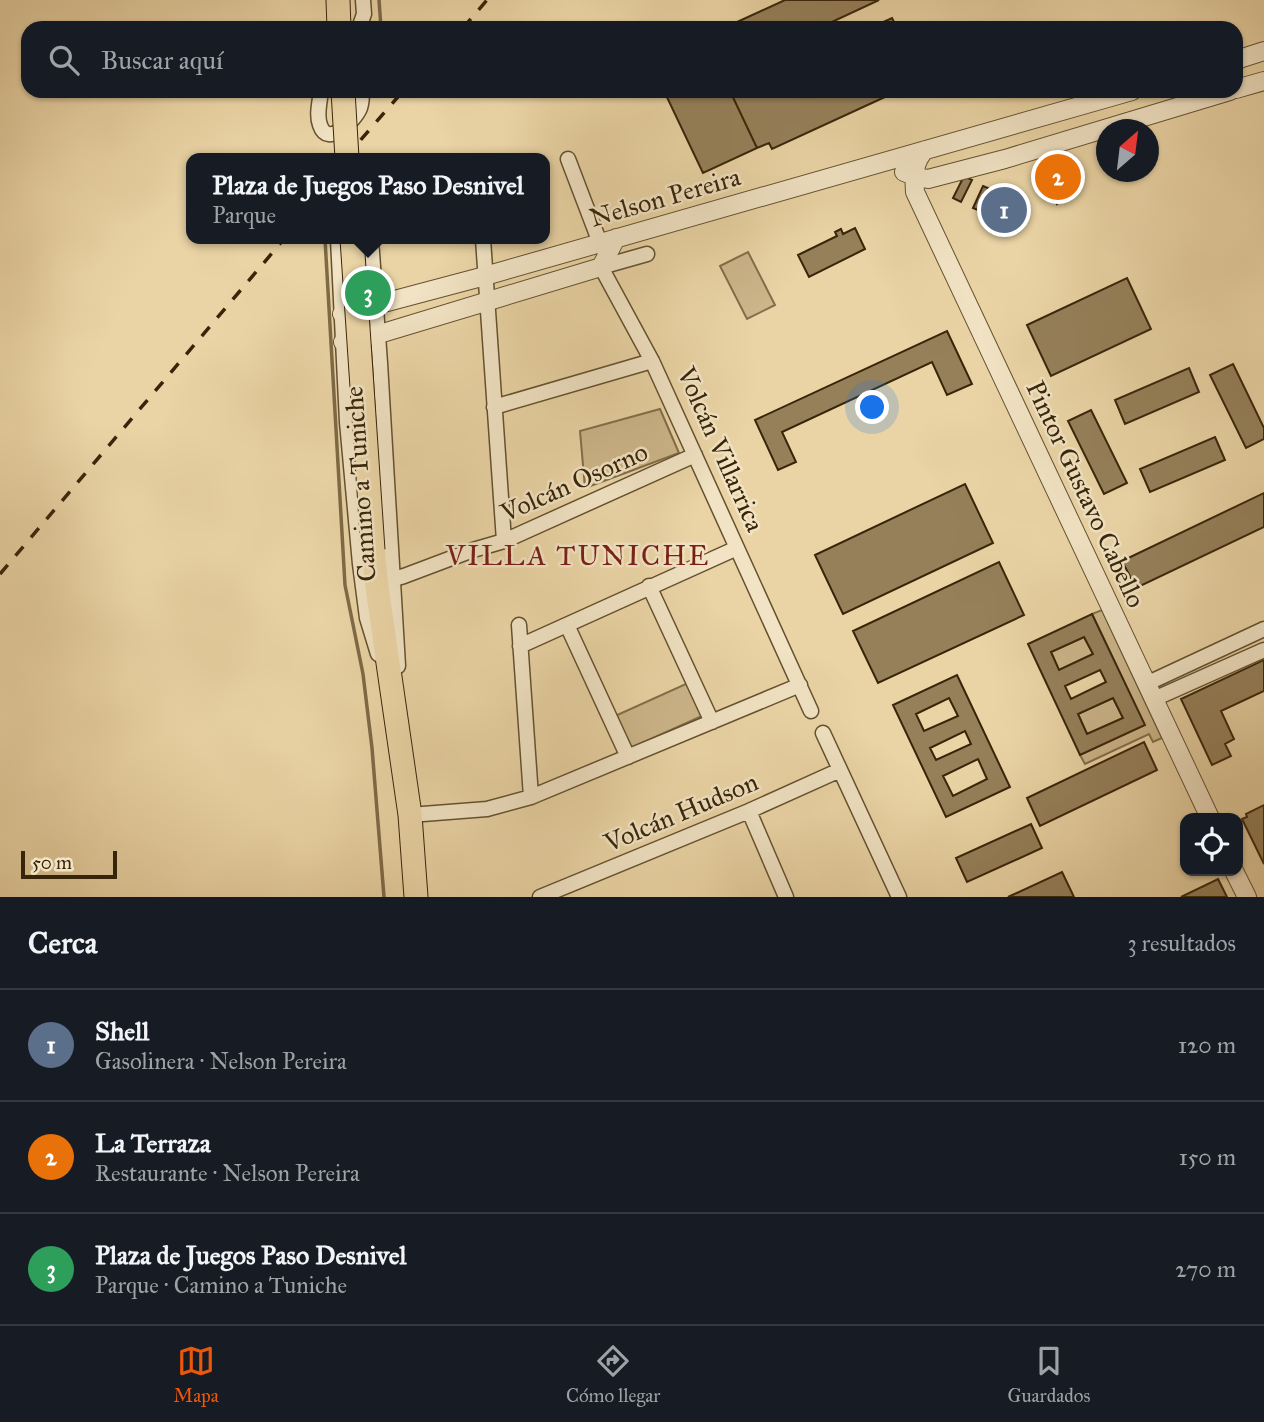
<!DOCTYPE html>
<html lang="es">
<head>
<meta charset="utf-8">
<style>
  :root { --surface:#171b24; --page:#242831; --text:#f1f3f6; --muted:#9ea1a6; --line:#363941; --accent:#ea580c }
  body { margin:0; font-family:"IM FELL Great Primer",serif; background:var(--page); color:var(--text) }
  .controls { position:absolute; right:21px; bottom:21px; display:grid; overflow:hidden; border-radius:14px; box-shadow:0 2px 5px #0004 }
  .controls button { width:63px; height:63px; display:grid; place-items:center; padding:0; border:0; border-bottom:2px solid var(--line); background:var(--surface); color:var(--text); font:35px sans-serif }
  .compass { position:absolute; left:1096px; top:119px; width:63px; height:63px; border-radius:50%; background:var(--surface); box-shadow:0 2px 5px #0004; rotate:28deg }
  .scale { position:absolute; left:21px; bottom:18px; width:96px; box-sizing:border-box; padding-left:7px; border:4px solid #382509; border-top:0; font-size:19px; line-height:24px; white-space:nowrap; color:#382509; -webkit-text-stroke:5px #f1e3c4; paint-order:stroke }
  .you { position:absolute; left:873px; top:408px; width:24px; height:24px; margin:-18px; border:5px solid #fff; border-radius:50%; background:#1a73e8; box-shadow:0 0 0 10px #1a73e833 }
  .badge { display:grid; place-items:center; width:46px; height:46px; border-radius:50%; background:var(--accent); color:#fff; font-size:23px; font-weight:700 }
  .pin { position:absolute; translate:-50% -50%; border:4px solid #fff; box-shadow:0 2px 7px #0006 }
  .popup { position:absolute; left:186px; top:153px; width:364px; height:91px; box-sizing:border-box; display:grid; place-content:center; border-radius:14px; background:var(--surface); filter:drop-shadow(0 2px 5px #0005); font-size:23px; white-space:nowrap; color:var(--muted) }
  .popup b { font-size:26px; color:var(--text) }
  .popup::after { content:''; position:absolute; left:50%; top:100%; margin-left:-14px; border:14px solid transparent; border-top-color:var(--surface) }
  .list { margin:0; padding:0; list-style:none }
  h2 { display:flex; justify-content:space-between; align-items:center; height:91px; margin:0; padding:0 28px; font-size:30px }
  h2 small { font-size:23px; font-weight:400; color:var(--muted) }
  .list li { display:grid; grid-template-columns:46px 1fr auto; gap:21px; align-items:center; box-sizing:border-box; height:112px; padding:0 28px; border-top:2px solid var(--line) }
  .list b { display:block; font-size:26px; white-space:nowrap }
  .list p { margin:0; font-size:23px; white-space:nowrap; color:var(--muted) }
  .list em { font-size:23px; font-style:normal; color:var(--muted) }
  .icon { flex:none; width:38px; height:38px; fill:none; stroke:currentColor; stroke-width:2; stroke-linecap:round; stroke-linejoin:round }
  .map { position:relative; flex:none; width:1264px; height:897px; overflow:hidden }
  .search { position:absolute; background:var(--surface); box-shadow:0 2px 5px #0004; left:21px; right:21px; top:21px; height:77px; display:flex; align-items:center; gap:18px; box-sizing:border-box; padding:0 24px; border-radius:21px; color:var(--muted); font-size:26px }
  .sheet { height:427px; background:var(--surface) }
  nav { display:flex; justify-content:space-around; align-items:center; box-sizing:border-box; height:98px; border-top:2px solid var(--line); background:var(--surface); font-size:19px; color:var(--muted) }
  nav a { display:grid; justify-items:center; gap:4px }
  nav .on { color:var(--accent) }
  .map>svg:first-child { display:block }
  .green { fill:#ccb68a; stroke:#826e4a; stroke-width:2 }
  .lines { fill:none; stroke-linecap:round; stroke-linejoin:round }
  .stream { stroke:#7e6a47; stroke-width:3.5 }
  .building { fill:#95805a; stroke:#382509; stroke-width:2; fill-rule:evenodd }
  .minor-casing { stroke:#645130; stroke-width:17 }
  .tertiary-casing { stroke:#645130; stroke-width:20 }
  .primary-casing { stroke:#382509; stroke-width:25 }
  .minor { stroke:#f1e3c4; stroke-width:14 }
  .tertiary { stroke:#f1e3c4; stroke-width:18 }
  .primary { stroke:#ead4a5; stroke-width:23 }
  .rail { stroke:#382509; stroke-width:3.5; stroke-dasharray:12 12; stroke-linecap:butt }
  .primary-bridge-casing { stroke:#382509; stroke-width:25; stroke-linecap:butt }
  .primary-bridge { stroke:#ead4a5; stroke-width:23 }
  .labels { text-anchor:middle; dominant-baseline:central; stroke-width:5; stroke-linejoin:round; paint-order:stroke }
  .street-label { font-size:26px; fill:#382509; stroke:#f1e3c4 }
  .neighbourhood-label { font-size:28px; letter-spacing:2px; fill:#7a1f14; stroke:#f1e3c4 }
</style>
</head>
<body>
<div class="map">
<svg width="1264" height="897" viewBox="0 0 1264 897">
  <rect width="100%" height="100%" fill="#ead4a5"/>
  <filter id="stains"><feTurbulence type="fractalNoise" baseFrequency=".00286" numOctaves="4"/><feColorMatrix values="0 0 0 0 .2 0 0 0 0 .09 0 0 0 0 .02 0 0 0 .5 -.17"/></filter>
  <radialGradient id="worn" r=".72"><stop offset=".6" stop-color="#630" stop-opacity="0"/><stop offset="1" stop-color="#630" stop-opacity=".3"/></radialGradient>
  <path class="green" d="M 748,252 L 775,305 L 747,319 L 720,266 Z
    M 660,409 L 679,453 L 585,488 L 580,431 Z
    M 1102,610 L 1162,738 L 1153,742 L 1149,734 L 1085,764 L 1080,755 L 1144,725 L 1092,614 Z
    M 1084,637 L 1093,654 L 1059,670 L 1051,652 Z
    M 688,683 L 702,716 L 631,748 L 615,716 Z
    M 1113,698 L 1123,718 L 1087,734 L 1078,714 Z"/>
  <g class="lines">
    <path class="stream" d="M 379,0 L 381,28
      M 325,239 L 345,585 L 363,674 L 372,748 L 384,897"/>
  </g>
  <path class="building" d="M 785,0 L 879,0 L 819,28 L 724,28 Z
    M 892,18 L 897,28 L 870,28 Z
    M 664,91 L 730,91 L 757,148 L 703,173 Z
    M 730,91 L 898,91 L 772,149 L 769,143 L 757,148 Z
    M 1057,144 L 1075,187 L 1057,204 L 1041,167 L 1042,158 L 1040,152 Z
    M 964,176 L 972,180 L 961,202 L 953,198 Z
    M 983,186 L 1018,201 L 1008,223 L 973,208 Z
    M 855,228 L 865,249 L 809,277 L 798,255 L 837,236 L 835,232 L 841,229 L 843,234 Z
    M 1127,278 L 1151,329 L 1051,376 L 1027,325 Z
    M 947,331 L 972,384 L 947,395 L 932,362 L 782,432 L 796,462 L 778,470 L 755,420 Z
    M 1233,364 L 1264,428 L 1264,439 L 1246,448 L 1210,375 Z
    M 1189,368 L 1199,392 L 1125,424 L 1115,400 Z
    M 1091,410 L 1127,483 L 1104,494 L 1068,421 Z
    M 1215,437 L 1225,460 L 1150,492 L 1140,469 Z
    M 965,484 L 993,543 L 843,614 L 815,555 Z
    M 1264,493 L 1264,527 L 1136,588 L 1122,561 Z
    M 999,562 L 1024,615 L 878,683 L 853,631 Z
    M 1092,614 L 1145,725 L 1080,755 L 1028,644 ZM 1084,637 L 1093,654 L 1059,670 L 1051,652 ZM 1100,670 L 1106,682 L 1071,699 L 1065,686 ZM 1113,698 L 1123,718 L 1087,734 L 1078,714 Z
    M 1264,660 L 1264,691 L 1221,711 L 1234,739 L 1225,744 L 1231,756 L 1212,765 L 1181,699 Z
    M 957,675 L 1010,787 L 946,817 L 893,705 ZM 949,698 L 958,716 L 924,731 L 916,714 ZM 965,731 L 971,744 L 936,760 L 930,748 ZM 978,759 L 987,779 L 953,796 L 943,776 Z
    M 1144,742 L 1157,770 L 1040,826 L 1027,798 Z
    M 1264,805 L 1264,864 L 1242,819 L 1247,817 L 1246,814 Z
    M 1031,824 L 1042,848 L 967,882 L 956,858 Z
    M 1062,872 L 1074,897 L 1008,897 Z
    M 1218,879 L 1227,897 L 1181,897 Z"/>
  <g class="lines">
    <defs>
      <path id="minor" d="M 359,28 L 364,14 L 363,0
        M 321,91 C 320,101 316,115 320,125 C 328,149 355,120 360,108 C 362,102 362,97 362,91
        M 568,159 L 600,243
        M 338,239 L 347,422 L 360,564 L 367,618 L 378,654
        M 371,239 L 380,363 L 398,666
        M 483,239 L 504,541
        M 647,254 L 601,267 L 652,361 L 811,711
        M 494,407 L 652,361
        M 394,579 L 404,576 L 473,550 L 504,541 L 695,455
        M 649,586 L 712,722
        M 519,625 L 531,797
        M 567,625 L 628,757
        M 520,646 L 737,548
        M 1146,684 L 1264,629
        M 1154,699 L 1264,650
        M 823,733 L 899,897
        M 749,811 L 786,897
        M 410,815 L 487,809 L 531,797 L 800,685
        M 540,897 L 749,811 L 840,770"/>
      <path id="tertiary" d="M 1236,60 L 1264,51
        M 1236,89 L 1264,81
        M 925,150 C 913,163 914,176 915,192 L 1210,818
        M 904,172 L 917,177 L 928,179 L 1005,159 L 1230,91
        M 342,314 L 485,276 L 1132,91
        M 343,342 L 386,332 L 601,267 L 616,238
        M 1234,871 L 1247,897"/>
      <path id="primary" d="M 338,0 L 339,28
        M 373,550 L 377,587 L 410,815 L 416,897"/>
    </defs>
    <use href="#minor" class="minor-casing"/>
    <use href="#tertiary" class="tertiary-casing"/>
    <use href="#primary" class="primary-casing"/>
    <use href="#minor" class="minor"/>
    <use href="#tertiary" class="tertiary"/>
    <use href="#primary" class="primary"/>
    <path class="rail" d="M 463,28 L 487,0
      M 345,158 L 403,91
      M 0,574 L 284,239"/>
    <defs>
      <path id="primary-bridge" d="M 343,91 L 347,158
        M 352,239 L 373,550"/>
    </defs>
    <use href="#primary-bridge" class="primary-bridge-casing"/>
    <use href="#primary-bridge" class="primary-bridge"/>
  </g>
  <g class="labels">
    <g class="street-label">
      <text transform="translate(665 197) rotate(-16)">Nelson Pereira</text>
      <text transform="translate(721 449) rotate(66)">Volcán Villarrica</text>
      <text transform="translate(574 482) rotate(-24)">Volcán Osorno</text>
      <text transform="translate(360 484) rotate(-94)">Camino a Tuniche</text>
      <text transform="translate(1086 494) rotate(65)">Pintor Gustavo Cabello</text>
      <text transform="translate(681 812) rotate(-23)">Volcán Hudson</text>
    </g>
    <g class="neighbourhood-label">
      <text x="578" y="555">VILLA TUNICHE</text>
    </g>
  </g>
  <rect width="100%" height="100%" filter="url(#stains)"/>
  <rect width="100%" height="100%" fill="url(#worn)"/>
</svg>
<div class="controls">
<button><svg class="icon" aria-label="locate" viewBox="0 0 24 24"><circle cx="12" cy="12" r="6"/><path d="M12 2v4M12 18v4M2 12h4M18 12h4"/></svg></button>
</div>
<svg class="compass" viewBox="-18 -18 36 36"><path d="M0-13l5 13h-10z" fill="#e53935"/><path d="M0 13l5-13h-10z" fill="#9ea1a6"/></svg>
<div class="scale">50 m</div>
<div class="you"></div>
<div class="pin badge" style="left:1004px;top:210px;background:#5c6f8a">1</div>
<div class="pin badge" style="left:1058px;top:177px;background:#e8710a">2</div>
<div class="pin badge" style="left:368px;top:293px;background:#2e9e5b">3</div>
<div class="popup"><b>Plaza de Juegos Paso Desnivel</b>Parque</div>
<div class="search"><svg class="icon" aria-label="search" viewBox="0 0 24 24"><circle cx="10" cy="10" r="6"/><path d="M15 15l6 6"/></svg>Buscar aquí</div>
</div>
<section class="sheet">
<h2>Cerca<small>3 resultados</small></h2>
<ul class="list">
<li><span class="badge" style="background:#5c6f8a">1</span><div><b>Shell</b><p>Gasolinera · Nelson Pereira</p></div><em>120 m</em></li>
<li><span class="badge" style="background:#e8710a">2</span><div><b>La Terraza</b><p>Restaurante · Nelson Pereira</p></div><em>150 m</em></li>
<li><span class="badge" style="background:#2e9e5b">3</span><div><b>Plaza de Juegos Paso Desnivel</b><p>Parque · Camino a Tuniche</p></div><em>270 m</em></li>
</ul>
</section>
<nav>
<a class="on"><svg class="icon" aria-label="map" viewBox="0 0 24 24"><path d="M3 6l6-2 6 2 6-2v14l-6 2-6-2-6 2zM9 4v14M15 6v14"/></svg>Mapa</a>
<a><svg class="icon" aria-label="directions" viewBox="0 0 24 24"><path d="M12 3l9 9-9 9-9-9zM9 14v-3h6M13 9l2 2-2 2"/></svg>Cómo llegar</a>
<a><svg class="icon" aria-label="saved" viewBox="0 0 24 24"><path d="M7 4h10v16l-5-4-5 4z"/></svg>Guardados</a>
</nav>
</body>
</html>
